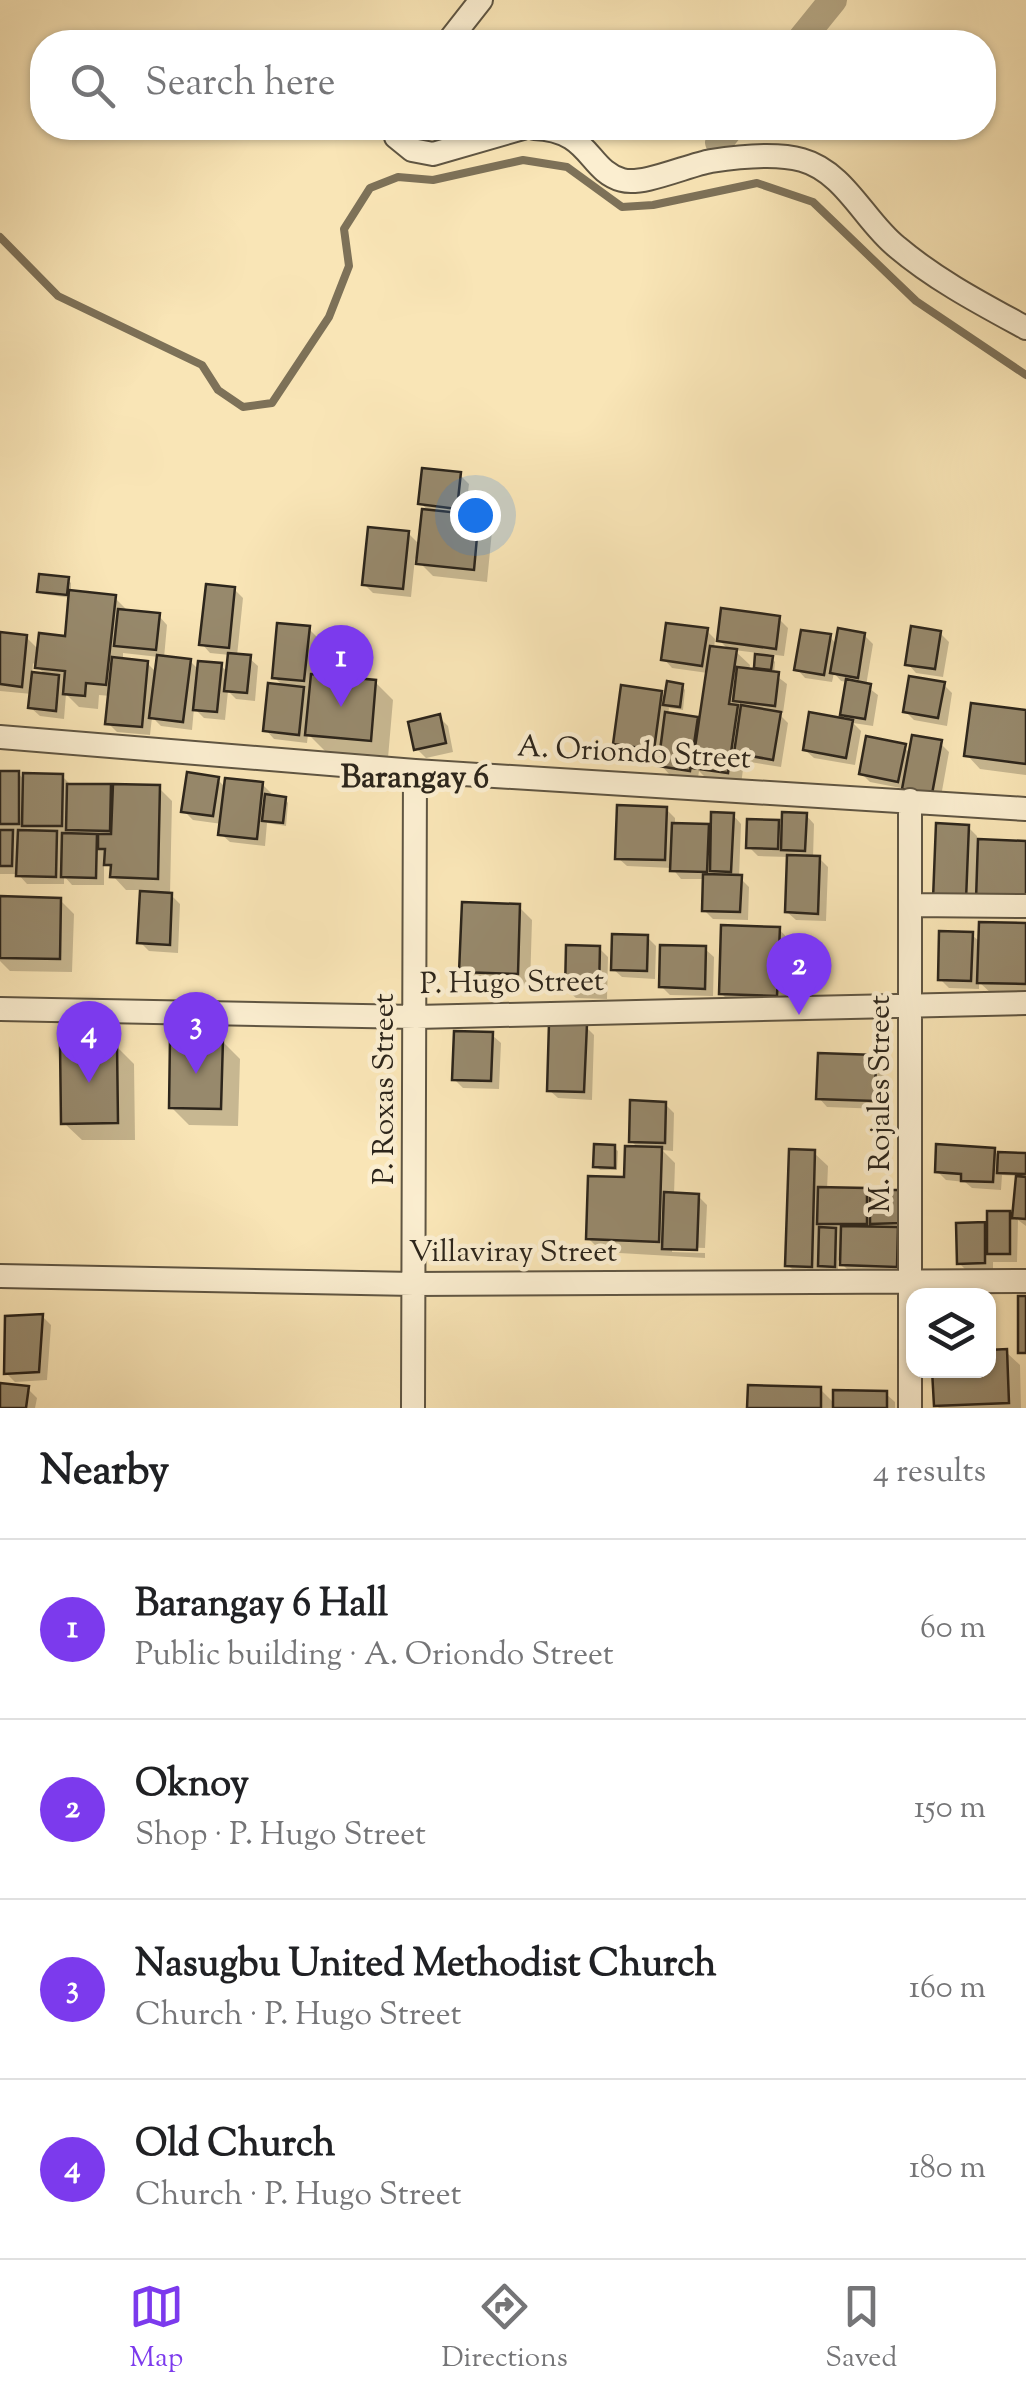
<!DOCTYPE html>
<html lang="en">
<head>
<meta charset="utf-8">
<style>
  :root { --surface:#fff; --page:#f2f2f2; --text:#202124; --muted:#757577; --line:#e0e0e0; --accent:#7c3aed }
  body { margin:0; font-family:"Sorts Mill Goudy",serif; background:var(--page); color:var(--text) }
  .controls { position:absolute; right:30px; bottom:30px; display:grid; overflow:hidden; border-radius:20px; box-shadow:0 2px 8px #0004 }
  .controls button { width:90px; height:90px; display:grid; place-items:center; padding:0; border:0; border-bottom:2px solid var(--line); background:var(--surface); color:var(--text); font:50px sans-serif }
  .you { position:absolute; left:475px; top:515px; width:35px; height:35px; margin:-25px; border:8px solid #fff; border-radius:50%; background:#1a73e8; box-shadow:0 0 0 15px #1a73e833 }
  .badge { display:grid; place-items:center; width:65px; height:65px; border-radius:50%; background:var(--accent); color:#fff; font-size:32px; font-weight:700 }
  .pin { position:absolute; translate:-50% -82px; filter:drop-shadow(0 2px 5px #0008) }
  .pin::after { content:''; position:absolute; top:52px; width:35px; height:30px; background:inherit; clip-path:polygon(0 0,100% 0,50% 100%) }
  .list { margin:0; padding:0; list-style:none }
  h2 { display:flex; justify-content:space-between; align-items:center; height:130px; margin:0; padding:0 40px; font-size:42px }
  h2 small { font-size:32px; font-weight:400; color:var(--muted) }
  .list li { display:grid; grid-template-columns:65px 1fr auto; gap:30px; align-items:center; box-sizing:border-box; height:180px; padding:0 40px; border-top:2px solid var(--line) }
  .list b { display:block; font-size:38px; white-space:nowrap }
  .list p { margin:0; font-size:32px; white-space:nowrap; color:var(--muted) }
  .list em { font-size:32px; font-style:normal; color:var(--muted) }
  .icon { flex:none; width:55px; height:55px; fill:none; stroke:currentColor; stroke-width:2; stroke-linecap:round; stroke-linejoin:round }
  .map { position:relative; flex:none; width:1026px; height:1408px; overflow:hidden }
  .search { position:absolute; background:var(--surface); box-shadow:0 2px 8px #0004; left:30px; right:30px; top:30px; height:110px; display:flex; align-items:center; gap:25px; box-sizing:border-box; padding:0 35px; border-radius:40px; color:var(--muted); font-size:38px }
  .sheet { height:850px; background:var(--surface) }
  nav { display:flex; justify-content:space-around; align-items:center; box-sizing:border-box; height:140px; border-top:2px solid var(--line); background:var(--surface); font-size:28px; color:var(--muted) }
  nav a { display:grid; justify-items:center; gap:5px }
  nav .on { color:var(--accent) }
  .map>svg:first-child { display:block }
  .shadow { fill:#0003; fill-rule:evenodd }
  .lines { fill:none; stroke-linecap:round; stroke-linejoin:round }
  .stream { stroke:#7d7158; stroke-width:8 }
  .canal { stroke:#b3a481; stroke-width:28 }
  .building { fill:#97896c; stroke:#2c251b; stroke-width:2.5 }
  .street-casing { stroke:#5f5542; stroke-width:26 }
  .street { stroke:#fbeed0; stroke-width:22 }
  .labels { text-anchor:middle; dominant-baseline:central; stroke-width:9; stroke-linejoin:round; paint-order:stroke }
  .street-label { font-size:30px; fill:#2c251b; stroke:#fbeed0 }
  .neighbourhood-label { font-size:32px; font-weight:bold; fill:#2c251b; stroke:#fbeed0 }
</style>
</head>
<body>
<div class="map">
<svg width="1026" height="1408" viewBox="0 0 1026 1408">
  <rect width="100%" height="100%" fill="#f9e5b6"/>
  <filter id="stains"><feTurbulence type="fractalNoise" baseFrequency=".002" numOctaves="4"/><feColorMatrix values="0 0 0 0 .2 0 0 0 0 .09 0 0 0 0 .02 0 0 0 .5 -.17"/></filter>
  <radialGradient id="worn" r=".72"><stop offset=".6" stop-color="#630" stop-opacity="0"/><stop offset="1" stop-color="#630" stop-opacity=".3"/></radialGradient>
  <path class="shadow" d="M 460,475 L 469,484 L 465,516 L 478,517 L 492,531 L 487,582 L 433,576 L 415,558 L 411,597 L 373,593 L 364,584 L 408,533 L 421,546 L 429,512 L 421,503 Z
    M 68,580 L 71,583 L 71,593 L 114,597 L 128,611 L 159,616 L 167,625 L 164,658 L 190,661 L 199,670 L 221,666 L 229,673 L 230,655 L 210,653 L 202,644 L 234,589 L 243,598 L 237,656 L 249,658 L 258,666 L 255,701 L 236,699 L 228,691 L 225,720 L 204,718 L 194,708 L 192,730 L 161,726 L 152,717 L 150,735 L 117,732 L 108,723 L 111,696 L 99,695 L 98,709 L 79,707 L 66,694 L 64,719 L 40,716 L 31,708 L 32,694 L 0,691 L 0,635 L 26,637 L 39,650 L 67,638 L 71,598 L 43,594 L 39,591 ZM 123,653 L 159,657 L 157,673 L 147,663 L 123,661 ZM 33,663 L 47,676 L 32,675 Z
    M 779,619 L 788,628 L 784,656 L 768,654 L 775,662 L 774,674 L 787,684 L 783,713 L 778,713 L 788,723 L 781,767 L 744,761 L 741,785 L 709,781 L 699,771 L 698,778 L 669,774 L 661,765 L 662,758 L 624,752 L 616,744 L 661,693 L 667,699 L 682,686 L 685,690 L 683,710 L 669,708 L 668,715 L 697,719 L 701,723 L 708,673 L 672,668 L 664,659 L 706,630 L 715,639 L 714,649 L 730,651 L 719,640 ZM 734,650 L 758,653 L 756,667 L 762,673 L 749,671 L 750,665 Z
    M 309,629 L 318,638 L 314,676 L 375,682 L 393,700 L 388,758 L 326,752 L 308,734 L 307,743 L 274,739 L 266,730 L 285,688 L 274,677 Z
    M 940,633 L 949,642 L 943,677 L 916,673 L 908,664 Z
    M 864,635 L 873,644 L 866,686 L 878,695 L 873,726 L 853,723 L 861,731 L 855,765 L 814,758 L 805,750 L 851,722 L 842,714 L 848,682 L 841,681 L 834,673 L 832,682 L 805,678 L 797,669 L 830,637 L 837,645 Z
    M 943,684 L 952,693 L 947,726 L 914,720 L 905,711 Z
    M 1026,713 L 1026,775 L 980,769 L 967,755 Z
    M 439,717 L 448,726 L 453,752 L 426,758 L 417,749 Z
    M 940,743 L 949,752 L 940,802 L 906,789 L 870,782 L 861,773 L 904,747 L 911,754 Z
    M 0,773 L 18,773 L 25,781 L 62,776 L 72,786 L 110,787 L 115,792 L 159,788 L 172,801 L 170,894 L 180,904 L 178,953 L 149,951 L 140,942 L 142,890 L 126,890 L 113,876 L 113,870 L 104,861 L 104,885 L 72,885 L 64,876 L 64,884 L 27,884 L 18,874 L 0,874 Z
    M 217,779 L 226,788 L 262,784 L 271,793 L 270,797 L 285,799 L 288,803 L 286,826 L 267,823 L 265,846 L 230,842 L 221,834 L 222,824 L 193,820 L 184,811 Z
    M 666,809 L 675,818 L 675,826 L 708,827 L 713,833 L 733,815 L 741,824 L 739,877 L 749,887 L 748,920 L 713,919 L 704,910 L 706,879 L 681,879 L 672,868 L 627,866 L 618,858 Z
    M 806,815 L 814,824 L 813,858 L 819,858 L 828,867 L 826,921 L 796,920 L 787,912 L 789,857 L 758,856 L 749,847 L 778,822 L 784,828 Z
    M 968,827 L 977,836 L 977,842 L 1026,844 L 1026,913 L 945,907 Z
    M 0,899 L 60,900 L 74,914 L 72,972 L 10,971 L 0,961 Z
    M 519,907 L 532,920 L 530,986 L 475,984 L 462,971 Z
    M 1026,926 L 1026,997 L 993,995 L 979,982 L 979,989 L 949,988 L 940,979 L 971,934 L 981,943 Z
    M 779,929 L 792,943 L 790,1008 L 735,1007 L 721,993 Z
    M 647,937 L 656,946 L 655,979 L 622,977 L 613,969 Z
    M 599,948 L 608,957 L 607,999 L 576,998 L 567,990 Z
    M 705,949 L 714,957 L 713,996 L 670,995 L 661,986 Z
    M 586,1027 L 594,1035 L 592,1100 L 558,1098 L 549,1090 Z
    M 492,1035 L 501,1043 L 499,1089 L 463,1088 L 454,1079 Z
    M 222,1041 L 240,1059 L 238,1126 L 189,1125 L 171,1107 Z
    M 116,1046 L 134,1064 L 135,1140 L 82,1140 L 64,1123 Z
    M 875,1057 L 884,1066 L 882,1109 L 827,1107 L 819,1098 Z
    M 665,1104 L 674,1113 L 673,1151 L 662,1150 L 675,1163 L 674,1195 L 698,1196 L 707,1205 L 705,1248 L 672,1247 L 672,1252 L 705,1253 L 705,1258 L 602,1252 L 588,1238 L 626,1180 L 639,1149 L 631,1141 Z
    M 614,1148 L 618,1151 L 617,1170 L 600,1170 L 596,1166 Z
    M 994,1150 L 997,1154 L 1026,1156 L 1026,1226 L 1018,1220 L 1017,1262 L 993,1262 L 993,1271 L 968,1272 L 959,1263 L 984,1225 L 989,1231 L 1009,1214 L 1015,1219 L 1019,1176 L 1002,1175 L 1001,1190 L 972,1188 L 965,1182 L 946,1180 L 937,1171 Z
    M 814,1153 L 828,1166 L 827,1190 L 866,1190 L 909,1231 L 899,1231 L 906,1238 L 905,1274 L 851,1273 L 838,1260 L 838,1269 L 825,1269 L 824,1279 L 801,1278 L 788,1265 Z
    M 42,1316 L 51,1325 L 47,1380 L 15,1382 L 6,1373 Z
    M 1006,1352 L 1020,1365 L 1021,1408 L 939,1408 L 936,1405 L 988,1370 Z
    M 0,1386 L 28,1389 L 37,1398 L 35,1408 L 0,1408 Z
    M 820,1389 L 835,1404 L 886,1394 L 895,1402 L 895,1408 L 750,1408 Z"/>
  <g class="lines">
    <path class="stream" d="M 0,237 L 58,296 L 202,365 L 218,390 L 243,407 L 272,403 L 329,317 L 349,266 L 344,229 L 370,188 L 398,177 L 433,180 L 523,160 L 567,167 L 622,207 L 653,205 L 757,183 L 813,202 L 916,301 L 1026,375"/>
    <path class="canal" d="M 799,42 L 833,0
      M 719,142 L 730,128"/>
  </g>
  <path class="building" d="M 422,468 L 461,472 L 457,509 L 418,504 Z
    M 422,509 L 479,515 L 474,570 L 416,564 Z
    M 368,527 L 409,531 L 403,589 L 362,585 Z
    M 39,574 L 69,577 L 67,595 L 37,592 Z
    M 206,584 L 235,587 L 229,648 L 199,645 Z
    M 69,590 L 116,595 L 106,685 L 86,683 L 85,696 L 63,694 L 65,671 L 35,668 L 39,633 L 65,636 Z
    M 721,608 L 780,616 L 776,649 L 717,641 Z
    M 118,609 L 160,613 L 156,650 L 114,646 Z
    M 277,623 L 310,626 L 304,681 L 272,678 Z
    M 666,623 L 708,628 L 702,666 L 661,660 Z
    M 911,626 L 941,631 L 935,669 L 905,665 Z
    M 838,628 L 865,633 L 858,678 L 830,673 Z
    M 801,630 L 831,634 L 824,675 L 794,670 Z
    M 0,632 L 27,635 L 22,687 L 0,684 Z
    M 710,646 L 737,649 L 729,704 L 738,705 L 728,773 L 692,768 Z
    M 228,653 L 251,655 L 247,693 L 224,691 Z
    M 755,654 L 773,656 L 771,670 L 754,668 Z
    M 157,655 L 191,659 L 183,722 L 149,718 Z
    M 112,657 L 148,661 L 142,727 L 105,724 Z
    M 198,661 L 222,663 L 217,712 L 193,710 Z
    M 737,667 L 779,672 L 775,706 L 733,701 Z
    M 32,672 L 59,675 L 56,711 L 28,708 Z
    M 311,674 L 376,680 L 371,741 L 305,735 Z
    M 909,676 L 945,682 L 938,718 L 903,712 Z
    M 846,679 L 871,684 L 865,719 L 840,715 Z
    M 667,681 L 683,684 L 680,707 L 663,705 Z
    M 268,683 L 304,687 L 299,735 L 263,731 Z
    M 621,685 L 662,691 L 654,750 L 613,744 Z
    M 971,703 L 1026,710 L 1026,764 L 964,756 Z
    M 741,705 L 781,712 L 773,760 L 734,753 Z
    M 665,712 L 698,717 L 690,771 L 658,766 Z
    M 809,712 L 853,720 L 846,758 L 803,750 Z
    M 440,714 L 446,743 L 414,750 L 408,722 Z
    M 912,735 L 942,740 L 932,794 L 902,789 Z
    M 866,736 L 906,744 L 898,782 L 859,774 Z
    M 0,771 L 19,771 L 19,824 L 0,824 Z
    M 187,772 L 219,777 L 213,816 L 181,812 Z
    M 23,773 L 63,774 L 62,826 L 22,826 Z
    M 225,778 L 263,782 L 257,839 L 218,835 Z
    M 67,784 L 111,784 L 110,831 L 66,830 Z
    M 113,784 L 160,785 L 158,879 L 110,877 L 111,865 L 104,865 L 105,849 L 98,849 L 98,834 L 111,834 Z
    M 265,794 L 286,797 L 283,823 L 262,821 Z
    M 617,805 L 667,807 L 665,860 L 615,859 Z
    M 711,812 L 734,813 L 731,872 L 710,871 Z
    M 782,812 L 807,813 L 805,851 L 781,850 Z
    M 747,819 L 779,820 L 778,849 L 746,848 Z
    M 672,823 L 709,824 L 707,872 L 670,871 Z
    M 936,823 L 969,825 L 966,900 L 933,899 Z
    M 0,830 L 13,830 L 12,866 L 0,866 Z
    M 18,830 L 57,831 L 56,877 L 16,876 Z
    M 62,833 L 97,834 L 96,878 L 61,877 Z
    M 978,839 L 1026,841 L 1026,901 L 976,900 Z
    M 787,855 L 820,856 L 818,914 L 785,912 Z
    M 703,874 L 742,875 L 740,912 L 702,911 Z
    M 140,891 L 172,893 L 170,945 L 137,943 Z
    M 0,896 L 61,898 L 60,959 L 0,958 Z
    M 462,902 L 520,904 L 518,974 L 459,972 Z
    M 979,922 L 1026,923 L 1026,984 L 977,983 Z
    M 721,925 L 780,927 L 777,996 L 719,994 Z
    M 939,931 L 973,932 L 971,981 L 938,980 Z
    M 612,934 L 648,935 L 647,971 L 611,970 Z
    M 566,945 L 600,946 L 599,992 L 565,991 Z
    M 660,945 L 706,946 L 705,989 L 659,987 Z
    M 549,1023 L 587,1024 L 584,1092 L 547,1091 Z
    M 454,1031 L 493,1032 L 491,1081 L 452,1080 Z
    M 170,1038 L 223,1039 L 221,1109 L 169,1108 Z
    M 117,1043 L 118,1123 L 61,1124 L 60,1044 Z
    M 818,1053 L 876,1055 L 875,1101 L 816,1099 Z
    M 630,1100 L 666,1102 L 665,1143 L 629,1142 Z
    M 594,1144 L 615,1145 L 615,1168 L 593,1167 Z
    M 936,1144 L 995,1148 L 993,1182 L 961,1181 L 961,1174 L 935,1172 Z
    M 625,1146 L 662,1147 L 659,1242 L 586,1239 L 588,1176 L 624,1177 Z
    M 789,1149 L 815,1150 L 812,1267 L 785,1266 Z
    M 998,1152 L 1026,1153 L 1026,1174 L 997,1173 Z
    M 1016,1176 L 1026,1177 L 1026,1219 L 1012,1218 Z
    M 818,1187 L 867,1188 L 867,1224 L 817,1224 Z
    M 870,1190 L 901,1190 L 901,1223 L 870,1224 Z
    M 664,1192 L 699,1194 L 697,1250 L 662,1249 Z
    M 987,1211 L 1010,1211 L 1010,1254 L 987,1254 Z
    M 985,1222 L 985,1263 L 957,1264 L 956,1223 Z
    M 841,1226 L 898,1227 L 897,1267 L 840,1265 Z
    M 819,1227 L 836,1228 L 835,1267 L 818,1266 Z
    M 1018,1296 L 1026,1296 L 1026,1353 L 1018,1353 Z
    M 43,1314 L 39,1372 L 4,1374 L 5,1316 Z
    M 1007,1349 L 1009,1403 L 934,1406 L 932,1370 L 988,1370 L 988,1350 Z
    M 0,1383 L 29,1386 L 26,1408 L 0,1408 Z
    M 748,1385 L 821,1387 L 821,1408 L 747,1408 Z
    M 833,1390 L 887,1391 L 887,1408 L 833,1408 Z"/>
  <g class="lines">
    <defs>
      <path id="street" d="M 448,42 L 481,0
        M 395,128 L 396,137 L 412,150 L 433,154 L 523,128
        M 534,128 C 591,130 587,170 622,180 C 643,186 688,165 711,161 C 737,157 777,153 802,160 C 845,172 865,222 897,247 C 936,280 982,304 1026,328
        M 0,737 L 415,771 L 1026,809
        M 910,800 L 910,1408
        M 911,905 L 1026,906
        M 0,1009 L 416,1017 L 1026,1003
        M 0,1276 L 414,1284 L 1026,1281
        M 413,1408 L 415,771"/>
    </defs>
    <use href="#street" class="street-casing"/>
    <use href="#street" class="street"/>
  </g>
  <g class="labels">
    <g class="street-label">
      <text transform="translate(634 754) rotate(3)">A. Oriondo Street</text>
      <text transform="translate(512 984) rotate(-1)">P. Hugo Street</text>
      <text transform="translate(385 1089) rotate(-90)">P. Roxas Street</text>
      <text transform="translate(881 1104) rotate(-90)">M. Rojales Street</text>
      <text x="513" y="1253">Villaviray Street</text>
    </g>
    <g class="neighbourhood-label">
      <text x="415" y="779">Barangay 6</text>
    </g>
  </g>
  <rect width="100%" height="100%" filter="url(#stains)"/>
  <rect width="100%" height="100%" fill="url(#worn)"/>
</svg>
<div class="controls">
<button><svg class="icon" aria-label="layers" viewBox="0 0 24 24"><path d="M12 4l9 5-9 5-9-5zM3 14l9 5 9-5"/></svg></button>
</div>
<div class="you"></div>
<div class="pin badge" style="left:341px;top:707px">1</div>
<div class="pin badge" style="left:799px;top:1015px">2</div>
<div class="pin badge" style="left:196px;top:1074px">3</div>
<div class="pin badge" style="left:89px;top:1083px">4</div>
<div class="search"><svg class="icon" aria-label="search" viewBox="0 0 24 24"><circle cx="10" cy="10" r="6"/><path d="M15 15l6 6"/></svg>Search here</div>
</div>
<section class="sheet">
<h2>Nearby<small>4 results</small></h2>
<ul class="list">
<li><span class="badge">1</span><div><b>Barangay 6 Hall</b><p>Public building · A. Oriondo Street</p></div><em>60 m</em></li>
<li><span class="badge">2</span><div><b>Oknoy</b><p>Shop · P. Hugo Street</p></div><em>150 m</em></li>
<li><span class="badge">3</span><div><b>Nasugbu United Methodist Church</b><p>Church · P. Hugo Street</p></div><em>160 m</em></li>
<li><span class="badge">4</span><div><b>Old Church</b><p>Church · P. Hugo Street</p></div><em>180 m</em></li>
</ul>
</section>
<nav>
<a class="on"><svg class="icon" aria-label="map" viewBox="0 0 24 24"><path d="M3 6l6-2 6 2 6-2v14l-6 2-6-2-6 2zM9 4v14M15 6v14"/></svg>Map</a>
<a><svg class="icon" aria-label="directions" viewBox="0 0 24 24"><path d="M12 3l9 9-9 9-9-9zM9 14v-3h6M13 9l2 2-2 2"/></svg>Directions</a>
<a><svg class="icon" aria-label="saved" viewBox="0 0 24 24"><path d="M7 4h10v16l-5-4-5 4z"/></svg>Saved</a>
</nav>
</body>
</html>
